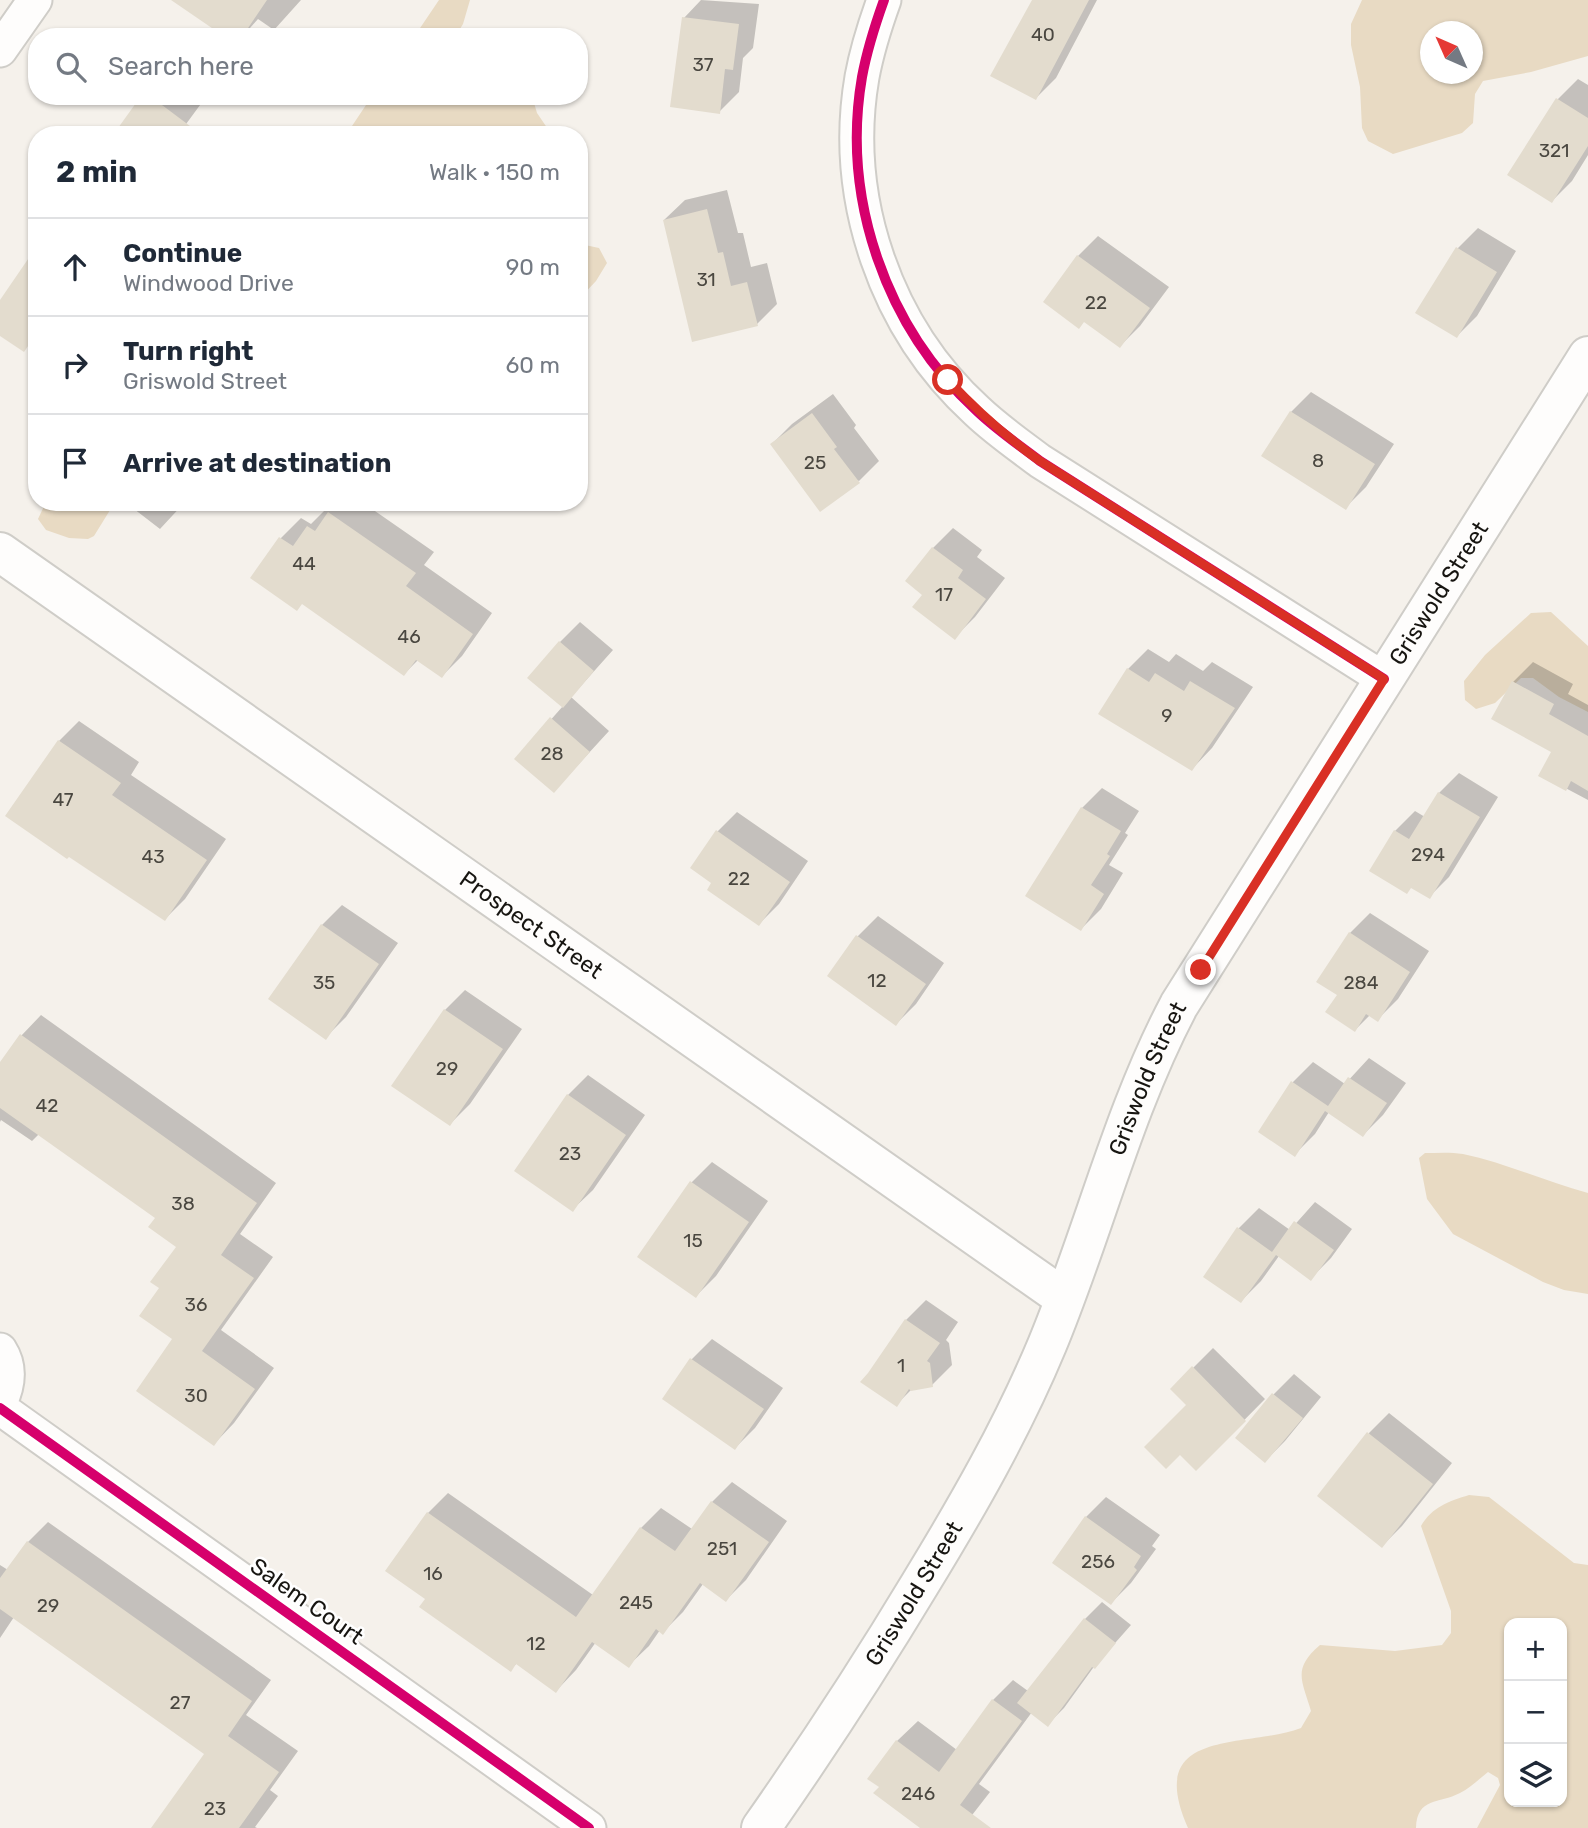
<!DOCTYPE html>
<html lang="en">
<head>
<meta charset="utf-8">
<style>
  :root { --surface:#fff; --page:#f6f6f7; --text:#1f2937; --muted:#747a83; --line:#e0e1e3 }
  body { margin:0; font-family:Rubik,sans-serif; background:var(--page); color:var(--text) }
  .controls { position:absolute; right:21px; bottom:21px; display:grid; overflow:hidden; border-radius:14px; box-shadow:0 2px 5px #0004 }
  .controls button { width:63px; height:63px; display:grid; place-items:center; padding:0; border:0; border-bottom:2px solid var(--line); background:var(--surface); color:var(--text); font:35px sans-serif }
  .compass { position:absolute; left:1420px; top:21px; width:63px; height:63px; border-radius:50%; background:var(--surface); box-shadow:0 2px 5px #0004; rotate:315deg }
  .stop { position:absolute; width:21px; height:21px; margin:-16px; border:5px solid #d93025; border-radius:50%; background:#fff }
  .stop.end { background:#d93025; border-color:#fff; box-shadow:0 2px 7px #0008 }
  .list { margin:0; padding:0; list-style:none }
  h2 { display:flex; justify-content:space-between; align-items:center; height:91px; margin:0; padding:0 28px; font-size:30px }
  h2 small { font-size:23px; font-weight:400; color:var(--muted) }
  .list li { display:grid; grid-template-columns:46px 1fr auto; gap:21px; align-items:center; box-sizing:border-box; height:98px; padding:0 28px; border-top:2px solid var(--line) }
  .list b { display:block; font-size:26px; white-space:nowrap }
  .list p { margin:0; font-size:23px; white-space:nowrap; color:var(--muted) }
  .list em { font-size:23px; font-style:normal; color:var(--muted) }
  .icon { flex:none; width:38px; height:38px; fill:none; stroke:currentColor; stroke-width:2; stroke-linecap:round; stroke-linejoin:round }
  .map { position:relative; flex:none; width:1588px; height:1828px; overflow:hidden }
  .search { position:absolute; background:var(--surface); box-shadow:0 2px 5px #0004; left:28px; top:28px; width:560px; height:77px; display:flex; align-items:center; gap:18px; box-sizing:border-box; padding:0 24px; border-radius:28px; color:var(--muted); font-size:26px }
  .panel { position:absolute; background:var(--surface); box-shadow:0 2px 5px #0004; left:28px; top:126px; width:560px; height:385px; border-radius:28px }
  .map>svg:first-child { display:block }
  .green { fill:#e8dac3; fill-rule:evenodd }
  .shadow { fill:#0003 }
  .building { fill:#e3dcce }
  .lines { fill:none; stroke-linecap:round; stroke-linejoin:round }
  .minor-casing { stroke:#cfcdc8; stroke-width:37 }
  .secondary-casing { stroke:#cfcdc8; stroke-width:42 }
  .minor { stroke:#fefdfc; stroke-width:33 }
  .secondary { stroke:#fefdfc; stroke-width:38 }
  .cycleway-casing { stroke:#fff; stroke-width:15 }
  .cycleway { stroke:#d6006c; stroke-width:10 }
  .route { stroke:#d93025; stroke-width:9 }
  .labels { text-anchor:middle; dominant-baseline:central; stroke-width:5; stroke-linejoin:round; paint-order:stroke }
  .number-label { font-size:19px; fill:#4a4740 }
  .street-label { font-size:23px; fill:#171511; stroke:#fff }
</style>
</head>
<body>
<div class="map">
<svg width="1588" height="1828" viewBox="0 0 1588 1828">
  <rect width="100%" height="100%" fill="#f5f1eb"/>
  <path class="green" d="M 439,0 L 470,0 L 463,24 L 455,37 L 414,37 Z
    M 1362,0 L 1588,0 L 1588,56 L 1531,72 L 1483,81 L 1475,94 L 1473,123 L 1462,133 L 1393,154 L 1368,141 L 1362,128 L 1360,87 L 1351,45 L 1351,24 ZM 1430,32 L 1472,32 L 1472,74 L 1430,74 Z
    M 372,96 L 532,96 L 537,113 L 552,135 L 346,135 Z
    M 585,245 L 599,248 L 607,263 L 596,281 L 579,299 L 579,249 Z
    M 46,502 L 115,502 L 94,536 L 88,539 L 69,538 L 46,530 L 38,519 Z
    M 1551,612 L 1588,646 L 1588,712 L 1559,697 L 1533,678 L 1521,678 L 1495,703 L 1476,709 L 1465,700 L 1464,681 L 1485,655 L 1531,613 Z
    M 1425,1153 C 1437,1153 1451,1152 1463,1154 C 1506,1163 1546,1182 1588,1193 L 1588,1294 L 1564,1290 L 1543,1282 L 1453,1234 L 1427,1199 L 1419,1158 Z
    M 1469,1495 L 1489,1497 L 1574,1563 L 1588,1565 L 1588,1828 L 1477,1828 L 1500,1785 L 1498,1778 L 1488,1772 C 1479,1779 1470,1788 1460,1793 C 1439,1804 1417,1797 1416,1828 L 1188,1828 C 1143,1727 1244,1749 1301,1728 L 1311,1711 C 1302,1680 1292,1669 1320,1645 L 1395,1651 L 1442,1645 L 1451,1633 L 1451,1611 L 1421,1526 C 1432,1507 1449,1501 1469,1495 ZM 1562,1623 L 1562,1802 L 1509,1802 L 1509,1623 Z"/>
  <path class="shadow" d="M 206,0 L 301,0 L 274,30 L 258,19 L 242,37 Z
    M 701,0 L 759,4 L 753,48 L 743,58 L 739,92 L 719,112 L 684,18 Z
    M 1036,0 L 1097,0 L 1056,78 L 1036,98 Z
    M 1578,79 L 1588,85 L 1588,155 L 1572,181 L 1552,201 L 1510,174 L 1558,99 Z
    M 143,96 L 197,96 L 203,101 L 178,135 Z
    M 727,190 L 738,233 L 743,233 L 751,267 L 767,263 L 777,304 L 757,324 L 664,220 L 685,200 Z
    M 1478,228 L 1516,251 L 1477,316 L 1457,336 L 1418,312 L 1458,248 Z
    M 1098,236 L 1169,287 L 1140,326 L 1120,346 L 1085,321 L 1078,256 Z
    M 1311,392 L 1394,444 L 1366,487 L 1346,507 L 1291,412 Z
    M 833,394 L 856,425 L 854,428 L 879,461 L 859,481 L 772,444 L 792,424 Z
    M 125,502 L 185,502 L 160,529 Z
    M 340,502 L 362,502 L 434,552 L 424,565 L 492,613 L 462,656 L 442,676 L 418,660 L 404,674 L 303,603 L 253,578 L 281,538 L 301,518 L 311,524 L 328,507 L 333,510 Z
    M 953,528 L 982,550 L 977,557 L 1005,578 L 975,617 L 955,637 L 925,594 L 933,548 Z
    M 580,622 L 613,650 L 571,697 L 609,731 L 554,791 L 517,758 L 563,706 L 560,642 Z
    M 1148,649 L 1169,662 L 1176,654 L 1203,671 L 1212,662 L 1253,687 L 1212,748 L 1192,769 L 1128,669 Z
    M 1533,662 L 1573,684 L 1568,694 L 1588,705 L 1588,800 L 1541,775 L 1554,751 L 1513,682 Z
    M 79,721 L 139,762 L 131,775 L 226,839 L 185,899 L 165,919 L 59,741 Z
    M 1459,773 L 1498,797 L 1449,877 L 1429,897 L 1412,886 L 1395,831 L 1415,811 L 1425,817 L 1439,793 Z
    M 1102,788 L 1139,811 L 1125,833 L 1128,835 L 1109,865 L 1123,873 L 1101,909 L 1081,929 L 1082,808 Z
    M 737,812 L 808,861 L 779,904 L 759,924 L 714,883 L 717,832 Z
    M 342,905 L 398,943 L 346,1017 L 326,1037 L 271,999 L 322,925 Z
    M 1370,913 L 1429,951 L 1398,999 L 1378,1019 L 1370,1015 L 1355,1030 L 1339,994 L 1350,933 Z
    M 878,916 L 944,963 L 916,1004 L 896,1024 L 829,976 L 858,936 Z
    M 465,990 L 522,1029 L 470,1104 L 450,1124 L 445,1010 Z
    M 41,1015 L 276,1183 L 240,1234 L 273,1257 L 221,1330 L 274,1368 L 234,1423 L 214,1444 L 174,1339 L 161,1287 L 178,1247 L 158,1218 L 39,1134 L 32,1141 L 1,1120 L 0,1122 L 0,1063 L 21,1036 Z
    M 1369,1058 L 1406,1083 L 1383,1115 L 1363,1135 L 1329,1112 L 1315,1134 L 1295,1154 L 1293,1082 L 1313,1062 L 1345,1084 Z
    M 588,1075 L 645,1115 L 593,1190 L 572,1210 L 568,1095 Z
    M 712,1162 L 768,1201 L 716,1276 L 696,1296 L 640,1257 L 692,1182 Z
    M 1315,1202 L 1352,1229 L 1331,1258 L 1311,1278 L 1279,1256 L 1261,1281 L 1241,1301 L 1205,1276 L 1239,1228 L 1259,1208 L 1290,1230 Z
    M 926,1300 L 958,1322 L 946,1340 L 949,1343 L 952,1365 L 932,1385 L 912,1389 L 896,1405 L 906,1320 Z
    M 712,1339 L 783,1388 L 755,1428 L 735,1448 L 664,1398 L 692,1359 Z
    M 1213,1348 L 1265,1399 L 1196,1469 L 1188,1405 L 1172,1389 Z
    M 1294,1374 L 1321,1397 L 1285,1441 L 1265,1461 L 1237,1438 L 1274,1394 Z
    M 1389,1413 L 1452,1463 L 1402,1526 L 1382,1546 L 1369,1433 Z
    M 732,1482 L 787,1521 L 746,1580 L 726,1600 L 703,1584 L 683,1612 L 663,1632 L 660,1630 L 649,1646 L 628,1666 L 596,1642 L 576,1670 L 556,1691 L 517,1663 L 511,1669 L 427,1599 L 428,1513 L 448,1493 L 593,1595 L 641,1528 L 661,1508 L 692,1529 L 712,1502 Z
    M 1106,1497 L 1160,1535 L 1152,1546 L 1156,1549 L 1131,1583 L 1111,1603 L 1086,1517 Z
    M 48,1522 L 271,1680 L 246,1715 L 298,1751 L 270,1790 L 278,1796 L 255,1827 L 257,1828 L 153,1828 L 206,1753 L 14,1617 L 0,1638 L 0,1565 L 8,1570 L 28,1542 Z
    M 1102,1602 L 1131,1625 L 1093,1668 L 1064,1708 L 1048,1724 L 1032,1712 L 979,1784 L 990,1792 L 962,1828 L 925,1828 L 881,1787 L 897,1741 L 918,1721 L 957,1750 L 993,1700 L 1013,1680 L 1028,1691 L 1085,1619 Z"/>
  <path class="building" d="M 171,0 L 267,0 L 242,37 L 225,37 Z
    M 1032,0 L 1089,0 L 1036,100 L 990,76 Z
    M 682,17 L 739,24 L 733,70 L 725,69 L 720,114 L 670,107 Z
    M 141,96 L 150,96 L 202,135 L 113,135 Z
    M 1556,98 L 1588,118 L 1588,146 L 1552,203 L 1507,175 Z
    M 707,209 L 718,253 L 723,252 L 731,286 L 747,282 L 758,326 L 692,342 L 663,220 Z
    M 37,246 L 37,333 L 24,352 L 0,336 L 0,300 Z
    M 1456,247 L 1497,272 L 1457,338 L 1415,313 Z
    M 1077,255 L 1150,308 L 1120,348 L 1084,322 L 1079,329 L 1043,302 Z
    M 1290,411 L 1375,464 L 1346,510 L 1261,456 Z
    M 812,413 L 837,447 L 834,449 L 860,483 L 820,512 L 770,444 Z
    M 328,512 L 416,573 L 406,586 L 473,634 L 442,678 L 416,660 L 404,676 L 302,604 L 297,611 L 250,578 L 279,537 L 293,546 L 307,526 L 315,531 Z
    M 932,547 L 963,570 L 958,578 L 986,599 L 955,640 L 912,607 L 922,595 L 905,581 Z
    M 559,641 L 594,671 L 563,708 L 527,678 Z
    M 1127,668 L 1149,682 L 1155,673 L 1184,691 L 1190,681 L 1235,708 L 1192,771 L 1098,714 Z
    M 1512,681 L 1554,704 L 1549,714 L 1588,736 L 1588,791 L 1571,781 L 1566,791 L 1538,776 L 1551,752 L 1491,719 Z
    M 550,717 L 590,752 L 554,793 L 514,759 Z
    M 58,740 L 121,783 L 112,795 L 207,860 L 165,921 L 69,857 L 67,859 L 5,816 Z
    M 1438,792 L 1480,817 L 1430,899 L 1411,888 L 1407,894 L 1369,871 L 1394,830 L 1409,839 Z
    M 1081,807 L 1121,831 L 1107,854 L 1110,856 L 1091,885 L 1104,894 L 1081,931 L 1025,896 Z
    M 716,830 L 790,882 L 759,926 L 707,890 L 711,883 L 690,868 Z
    M 321,924 L 379,964 L 326,1040 L 268,999 Z
    M 1349,932 L 1410,972 L 1378,1022 L 1366,1014 L 1355,1032 L 1325,1012 L 1337,995 L 1316,982 Z
    M 856,935 L 926,984 L 896,1026 L 827,976 Z
    M 444,1009 L 503,1049 L 450,1126 L 391,1086 Z
    M 20,1034 L 257,1203 L 221,1255 L 254,1278 L 202,1351 L 255,1389 L 214,1446 L 136,1391 L 172,1339 L 139,1316 L 159,1288 L 150,1282 L 176,1247 L 148,1227 L 155,1218 L 0,1108 L 0,1062 Z
    M 1348,1077 L 1387,1103 L 1363,1137 L 1325,1111 L 1295,1157 L 1258,1132 L 1291,1081 L 1328,1106 Z
    M 567,1094 L 626,1135 L 573,1212 L 514,1171 Z
    M 690,1181 L 749,1222 L 696,1298 L 637,1257 Z
    M 1294,1221 L 1334,1250 L 1311,1281 L 1276,1255 L 1241,1303 L 1203,1277 L 1237,1227 L 1272,1252 Z
    M 905,1319 L 940,1343 L 927,1361 L 930,1363 L 933,1387 L 911,1391 L 909,1389 L 897,1407 L 860,1382 L 868,1373 Z
    M 690,1358 L 764,1409 L 735,1450 L 662,1399 Z
    M 1192,1366 L 1246,1421 L 1196,1471 L 1180,1455 L 1166,1469 L 1144,1447 L 1186,1405 L 1170,1389 Z
    M 1272,1393 L 1303,1418 L 1265,1463 L 1235,1438 Z
    M 1367,1432 L 1433,1484 L 1382,1548 L 1317,1496 Z
    M 711,1501 L 769,1542 L 726,1602 L 700,1583 L 663,1635 L 656,1629 L 629,1668 L 592,1642 L 556,1693 L 516,1664 L 511,1672 L 419,1607 L 425,1599 L 385,1571 L 427,1512 L 576,1617 L 640,1527 L 675,1551 Z
    M 1085,1516 L 1141,1556 L 1134,1567 L 1137,1570 L 1111,1605 L 1052,1563 Z
    M 27,1541 L 252,1701 L 228,1736 L 279,1772 L 239,1828 L 151,1828 L 204,1754 L 0,1609 L 0,1578 Z
    M 1084,1618 L 1116,1643 L 1095,1669 L 1092,1667 L 1048,1727 L 1017,1703 Z
    M 992,1699 L 1022,1721 L 960,1805 L 991,1828 L 920,1828 L 873,1793 L 879,1787 L 867,1779 L 896,1740 L 939,1772 Z"/>
  <g class="lines">
    <defs>
      <path id="minor" d="M 884,0 C 875,25 867,50 862,77 C 841,199 886,328 977,411 C 997,430 1019,445 1040,461 L 1384,679
        M 0,50 L 35,0
        M 0,1350 C 11,1367 8,1386 0,1403
        M 0,1408 L 589,1828"/>
      <g id="secondary">
        <path id="s1" d="M 0,552 L 1064,1298"/>
        <path id="s2" d="M 761,1828 C 817,1748 870,1667 920,1584 C 967,1507 1012,1429 1047,1345 C 1094,1232 1122,1113 1179,1005 L 1588,356"/>
      </g>
    </defs>
    <use href="#minor" class="minor-casing"/>
    <use href="#secondary" class="secondary-casing"/>
    <use href="#minor" class="minor"/>
    <use href="#secondary" class="secondary"/>
    <defs>
      <path id="cycleway" d="M 884,0 C 875,25 867,50 862,77 C 841,199 886,328 977,411 C 997,430 1019,445 1040,461 L 1384,679
        M 0,1408 L 589,1828"/>
    </defs>
    <use href="#cycleway" class="cycleway-casing"/>
    <use href="#cycleway" class="cycleway"/>
  </g>
  <g class="lines">
    <path class="route" d="M 948,380 C 977,411 1006,437 1040,461 L 1384,679 L 1201,970"/>
  </g>
  <g class="labels">
    <g class="number-label">
      <text x="1043" y="34">40</text>
      <text x="703" y="64">37</text>
      <text x="1554" y="150">321</text>
      <text x="706" y="279">31</text>
      <text x="1096" y="302">22</text>
      <text x="1318" y="460">8</text>
      <text x="815" y="462">25</text>
      <text x="304" y="563">44</text>
      <text x="944" y="594">17</text>
      <text x="409" y="636">46</text>
      <text x="1167" y="715">9</text>
      <text x="552" y="753">28</text>
      <text x="63" y="799">47</text>
      <text x="1428" y="854">294</text>
      <text x="153" y="856">43</text>
      <text x="739" y="878">22</text>
      <text x="877" y="980">12</text>
      <text x="324" y="982">35</text>
      <text x="1361" y="982">284</text>
      <text x="447" y="1068">29</text>
      <text x="47" y="1105">42</text>
      <text x="570" y="1153">23</text>
      <text x="183" y="1203">38</text>
      <text x="693" y="1240">15</text>
      <text x="196" y="1304">36</text>
      <text x="901" y="1365">1</text>
      <text x="196" y="1395">30</text>
      <text x="722" y="1548">251</text>
      <text x="1098" y="1561">256</text>
      <text x="433" y="1573">16</text>
      <text x="636" y="1602">245</text>
      <text x="48" y="1605">29</text>
      <text x="536" y="1643">12</text>
      <text x="180" y="1702">27</text>
      <text x="918" y="1793">246</text>
      <text x="215" y="1808">23</text>
    </g>
    <g class="street-label">
      <text stroke="none"><textPath href="#s2" startOffset="1414">Griswold Street</textPath></text>
      <text stroke="none"><textPath href="#s1" startOffset="649">Prospect Street</textPath></text>
      <text stroke="none"><textPath href="#s2" startOffset="847">Griswold Street</textPath></text>
      <text stroke="none"><textPath href="#s2" startOffset="280">Griswold Street</textPath></text>
      <text transform="translate(307 1601) rotate(35)">Salem Court</text>
    </g>
  </g>
</svg>
<div class="controls">
<button>+</button>
<button>−</button>
<button><svg class="icon" aria-label="layers" viewBox="0 0 24 24"><path d="M12 4l9 5-9 5-9-5zM3 14l9 5 9-5"/></svg></button>
</div>
<svg class="compass" viewBox="-18 -18 36 36"><path d="M0-13l5 13h-10z" fill="#e53935"/><path d="M0 13l5-13h-10z" fill="#747a83"/></svg>
<div class="stop" style="left:948px;top:380px"></div>
<div class="stop end" style="left:1201px;top:970px"></div>
<div class="search"><svg class="icon" aria-label="search" viewBox="0 0 24 24"><circle cx="10" cy="10" r="6"/><path d="M15 15l6 6"/></svg>Search here</div>
<section class="panel">
<h2>2 min<small>Walk · 150 m</small></h2>
<ul class="list">
<li><svg class="icon" aria-label="ahead" viewBox="0 0 24 24"><path d="M12 20V5M6 11l6-6 6 6"/></svg><div><b>Continue</b><p>Windwood Drive</p></div><em>90 m</em></li>
<li><svg class="icon" aria-label="right" viewBox="0 0 24 24"><path d="M7 20v-9h11M14 6l5 5-5 5"/></svg><div><b>Turn right</b><p>Griswold Street</p></div><em>60 m</em></li>
<li><svg class="icon" aria-label="arrive" viewBox="0 0 24 24"><path d="M6 21V4h12l-3 4 3 4H6"/></svg><div><b>Arrive at destination</b></div></li>
</ul>
</section>
</div>
</body>
</html>
